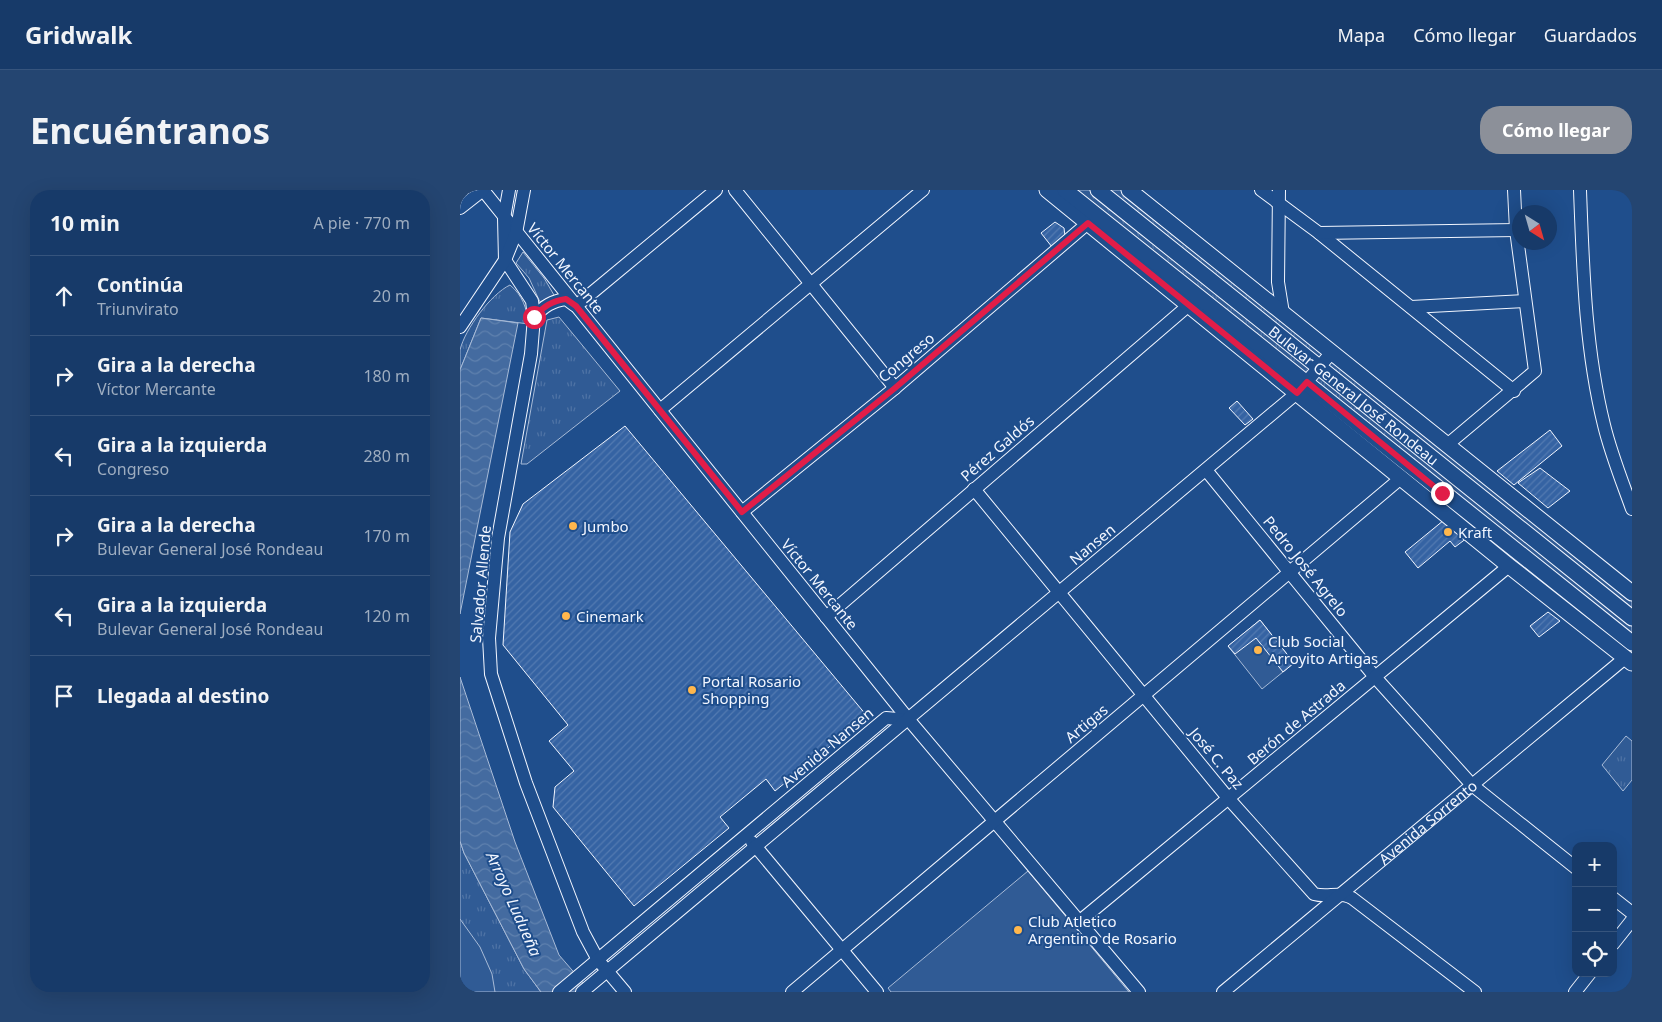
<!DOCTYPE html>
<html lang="es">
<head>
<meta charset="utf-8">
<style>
  :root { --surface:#173a69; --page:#244571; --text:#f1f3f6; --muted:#9eadc0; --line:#36547d; --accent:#8c9099 }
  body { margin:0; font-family:"Noto Sans",sans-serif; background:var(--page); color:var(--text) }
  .controls { position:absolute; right:15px; bottom:15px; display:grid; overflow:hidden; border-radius:10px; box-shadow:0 5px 20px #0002 }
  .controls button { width:45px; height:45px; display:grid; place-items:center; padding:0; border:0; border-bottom:1px solid var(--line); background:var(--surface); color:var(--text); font:25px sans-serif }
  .compass { position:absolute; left:1052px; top:15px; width:45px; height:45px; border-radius:50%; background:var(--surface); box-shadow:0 5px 20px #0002; rotate:143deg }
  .stop { position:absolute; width:15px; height:15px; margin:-11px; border:4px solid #e11d48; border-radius:50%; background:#fff }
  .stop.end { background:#e11d48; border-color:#fff; box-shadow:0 1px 5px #0008 }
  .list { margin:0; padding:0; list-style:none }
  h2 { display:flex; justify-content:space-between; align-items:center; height:65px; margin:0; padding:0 20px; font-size:21px }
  h2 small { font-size:16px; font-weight:400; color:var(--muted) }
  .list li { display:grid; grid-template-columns:32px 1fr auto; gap:15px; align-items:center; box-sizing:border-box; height:80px; padding:0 20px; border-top:1px solid var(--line) }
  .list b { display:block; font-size:19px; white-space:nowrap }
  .list p { margin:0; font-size:16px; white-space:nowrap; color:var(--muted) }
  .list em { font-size:16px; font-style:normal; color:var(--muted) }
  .icon { flex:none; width:28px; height:28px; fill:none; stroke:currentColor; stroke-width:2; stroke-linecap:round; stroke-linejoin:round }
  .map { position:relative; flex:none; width:1172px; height:802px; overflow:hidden; border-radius:20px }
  header { display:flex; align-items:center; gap:30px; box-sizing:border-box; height:70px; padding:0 25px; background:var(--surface); border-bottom:1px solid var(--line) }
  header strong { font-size:24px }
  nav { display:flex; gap:28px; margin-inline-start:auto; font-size:18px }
  .intro { display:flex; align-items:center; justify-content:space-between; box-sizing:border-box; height:120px; padding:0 30px }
  h1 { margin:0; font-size:35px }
  .button { padding:12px 22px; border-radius:20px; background:var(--accent); color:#fff; font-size:18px; font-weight:700 }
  main { display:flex; gap:30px; padding:0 30px }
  aside { flex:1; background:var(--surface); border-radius:20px; box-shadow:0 5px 20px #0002 }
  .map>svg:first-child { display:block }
  .grass { fill:url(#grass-tufts); stroke:#a8bbd7 }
  .built { fill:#305b95; stroke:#a8bbd7 }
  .water { fill:url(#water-waves); stroke:#a8bbd7 }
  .building { fill:url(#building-hatch); stroke:#f2f6ff }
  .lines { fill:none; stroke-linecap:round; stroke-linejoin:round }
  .minor-casing { stroke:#f2f6ff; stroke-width:14 }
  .major-casing { stroke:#f2f6ff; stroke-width:17 }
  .minor { stroke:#1f4e8c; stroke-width:12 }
  .major { stroke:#1f4e8c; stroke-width:15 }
  .route { stroke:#e11d48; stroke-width:6 }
  .poi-dot { fill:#ffb74d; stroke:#1f4e8c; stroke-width:2 }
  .labels { text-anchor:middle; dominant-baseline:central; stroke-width:4; stroke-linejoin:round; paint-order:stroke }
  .street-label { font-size:15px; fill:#f2f6ff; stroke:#1f4e8c }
  .poi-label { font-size:15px; fill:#f2f6ff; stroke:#1f4e8c; text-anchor:start }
  .water-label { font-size:16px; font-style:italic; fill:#f2f6ff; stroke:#1f4e8c }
</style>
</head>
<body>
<header>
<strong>Gridwalk</strong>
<nav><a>Mapa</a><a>Cómo llegar</a><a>Guardados</a></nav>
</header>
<div class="intro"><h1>Encuéntranos</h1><a class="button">Cómo llegar</a></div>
<main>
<aside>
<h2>10 min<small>A pie · 770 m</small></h2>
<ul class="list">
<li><svg class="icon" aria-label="ahead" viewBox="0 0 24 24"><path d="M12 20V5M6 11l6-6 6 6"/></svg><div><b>Continúa</b><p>Triunvirato</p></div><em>20 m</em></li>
<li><svg class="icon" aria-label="right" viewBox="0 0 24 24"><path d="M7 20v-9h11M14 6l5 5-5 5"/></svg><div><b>Gira a la derecha</b><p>Víctor Mercante</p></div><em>180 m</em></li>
<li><svg class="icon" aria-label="left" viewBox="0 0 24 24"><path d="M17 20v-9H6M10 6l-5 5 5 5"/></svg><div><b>Gira a la izquierda</b><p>Congreso</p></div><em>280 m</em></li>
<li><svg class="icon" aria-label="right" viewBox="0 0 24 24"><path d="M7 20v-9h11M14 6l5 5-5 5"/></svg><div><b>Gira a la derecha</b><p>Bulevar General José Rondeau</p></div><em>170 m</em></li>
<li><svg class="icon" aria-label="left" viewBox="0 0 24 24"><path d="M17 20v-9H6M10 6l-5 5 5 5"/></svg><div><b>Gira a la izquierda</b><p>Bulevar General José Rondeau</p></div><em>120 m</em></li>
<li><svg class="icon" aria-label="arrive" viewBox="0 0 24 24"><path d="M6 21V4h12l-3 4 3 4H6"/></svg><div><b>Llegada al destino</b></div></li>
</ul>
</aside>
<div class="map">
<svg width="1172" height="802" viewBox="0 0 1172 802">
  <defs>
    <pattern id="grass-tufts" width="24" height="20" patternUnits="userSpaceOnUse" patternTransform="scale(1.25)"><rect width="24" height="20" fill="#305b95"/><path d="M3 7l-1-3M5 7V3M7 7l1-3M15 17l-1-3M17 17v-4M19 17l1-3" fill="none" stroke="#4e73a5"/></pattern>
    <pattern id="water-waves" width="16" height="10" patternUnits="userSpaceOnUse" patternTransform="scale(1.25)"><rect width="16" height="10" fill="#446ba0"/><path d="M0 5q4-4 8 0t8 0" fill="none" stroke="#5f81ae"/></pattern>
    <pattern id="building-hatch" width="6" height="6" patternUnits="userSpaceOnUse" patternTransform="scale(1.25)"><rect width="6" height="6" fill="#3563a3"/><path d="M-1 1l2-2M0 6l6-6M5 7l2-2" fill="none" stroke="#537ab1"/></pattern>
  </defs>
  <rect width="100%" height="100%" fill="#1f4e8c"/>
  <path class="grass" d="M 587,0 L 669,0 L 1172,403 L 1172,473 Z
    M 63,62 L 84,88 L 94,105 L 80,112 L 69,88 L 56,73 Z
    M 50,95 C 63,106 66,117 69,134 L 21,128 L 0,180 C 0,174 0,166 0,160 C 5,139 31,104 50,95 Z
    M 99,127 L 160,201 L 67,274 L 61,274 L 87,130 Z
    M 1166,546 L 1172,551 L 1172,590 L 1163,601 L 1142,575 Z
    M 0,651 L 4,663 L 64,779 L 81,802 L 0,802 Z"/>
  <path class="built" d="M 800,430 L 834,473 L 802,499 L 768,456 Z
    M 568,681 L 669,802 L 431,802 L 428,798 Z
    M 0,729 L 20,757 L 32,784 L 35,802 L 0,802 Z"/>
  <path class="water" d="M 21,128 L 58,133 L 0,424 L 0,180 Z
    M 0,487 L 55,652 L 99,765 L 131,802 L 81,802 L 64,779 L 4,663 L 0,651 Z"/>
  <path class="building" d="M 595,32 L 604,38 L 605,46 L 592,57 L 581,43 Z
    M 777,211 L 793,229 L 785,235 L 769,218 Z
    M 165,236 L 407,526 L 315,601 L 306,589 L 260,627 L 269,638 L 174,716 L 93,617 L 95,597 L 114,581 L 89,551 L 108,535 L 43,455 L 50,342 L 63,314 Z
    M 1090,240 L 1102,256 L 1054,295 L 1037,281 Z
    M 1080,278 L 1110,301 L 1088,318 L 1058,293 Z
    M 984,330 L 1007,348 L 995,357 L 990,351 L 958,378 L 945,362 Z
    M 1088,422 L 1100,431 L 1079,447 L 1070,436 Z
    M 800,430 L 834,473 L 823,482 L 796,448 L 775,464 L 768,456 Z"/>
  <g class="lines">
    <defs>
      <g id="minor">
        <path d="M 23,0 L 449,530 L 679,802"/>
        <path d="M 49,0 L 44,28 L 45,70 L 72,111 L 74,127 L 71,164 L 38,348 L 29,448 L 31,484 L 66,593 L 123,742 L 138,770 L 165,802"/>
        <path d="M 275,0 L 435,198"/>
        <path d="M 801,0 L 859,43 L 1054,201"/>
        <path d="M 819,0 L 818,92 L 823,123 L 827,126"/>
        <path d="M 1120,0 C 1123,79 1125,158 1144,235 C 1151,264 1162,291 1172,319"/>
        <path d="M 0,18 L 23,0"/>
        <path d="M 859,43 L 1056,40"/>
        <path d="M 116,116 L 256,0"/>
        <path d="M 951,117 L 1065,111"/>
        <path d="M 74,127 C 84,116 92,111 106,109 L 114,115"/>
        <path d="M 0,137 L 45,70 L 56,43 L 64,0"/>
        <path d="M 200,220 L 463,0"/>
        <path d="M 987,255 L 1075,181 L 1056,40 L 1054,0"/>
        <path d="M 746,280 L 915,487 L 1012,595 L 1116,678"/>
        <path d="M 514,299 L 768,608 L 854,704 C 868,708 879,701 892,708 L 1015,802"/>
        <path d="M 282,322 L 435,198 L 628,33"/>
        <path d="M 366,427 L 729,115"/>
        <path d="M 292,652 L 417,802"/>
        <path d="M 1153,708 L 1172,723"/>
        <path d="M 620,731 L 1049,376"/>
        <path d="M 1153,754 L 1172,730"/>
        <path d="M 99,802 L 426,528 L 449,530"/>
        <path d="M 122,802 L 837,203 L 872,162"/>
        <path d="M 332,802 L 941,288"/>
        <path id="s1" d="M 763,802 L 1165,468"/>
        <path d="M 1115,802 L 1130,783"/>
      </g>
      <g id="major">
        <path d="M 587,0 L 1049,376 L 1172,473"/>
        <path d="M 605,0 L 1172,453"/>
        <path id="s2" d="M 638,0 L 1172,428"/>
        <path d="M 669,0 L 1172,403"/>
      </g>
    </defs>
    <use href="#minor" class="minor-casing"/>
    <use href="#major" class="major-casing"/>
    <use href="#minor" class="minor"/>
    <use href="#major" class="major"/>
  </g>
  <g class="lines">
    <path class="route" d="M 74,127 C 84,116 92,111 106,109 L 116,116 L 282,322 L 435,198 L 628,33 L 837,203 L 847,192 L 982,303"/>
  </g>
  <g class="poi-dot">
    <circle cx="113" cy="336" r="5"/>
    <circle cx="988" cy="342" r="5"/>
    <circle cx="106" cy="426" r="5"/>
    <circle cx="798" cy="460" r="5"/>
    <circle cx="232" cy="500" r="5"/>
    <circle cx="558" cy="740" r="5"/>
  </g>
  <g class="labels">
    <g class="street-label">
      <text transform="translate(106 78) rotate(51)">Víctor Mercante</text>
      <text transform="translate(446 167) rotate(-40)">Congreso</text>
      <text stroke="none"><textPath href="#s2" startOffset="328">Bulevar General José Rondeau</textPath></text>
      <text transform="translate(537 258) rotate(-41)">Pérez Galdós</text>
      <text transform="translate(632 354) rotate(-40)">Nansen</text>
      <text transform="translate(846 376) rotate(51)">Pedro José Agrelo</text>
      <text transform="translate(20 394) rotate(-85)">Salvador Allende</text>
      <text transform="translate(360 394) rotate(51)">Víctor Mercante</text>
      <text transform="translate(836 532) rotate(-40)">Berón de Astrada</text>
      <text transform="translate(626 533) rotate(-40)">Artigas</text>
      <text transform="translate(367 557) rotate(-40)">Avenida Nansen</text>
      <text transform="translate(757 568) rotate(50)">José C. Paz</text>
      <text stroke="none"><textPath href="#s1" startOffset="266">Avenida Sorrento</textPath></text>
    </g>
    <g class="poi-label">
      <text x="123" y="336">Jumbo</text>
      <text x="998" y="342">Kraft</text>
      <text x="116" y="426">Cinemark</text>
      <text x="808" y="451">Club Social<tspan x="808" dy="17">Arroyito Artigas</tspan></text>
      <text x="242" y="491">Portal Rosario<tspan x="242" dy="17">Shopping</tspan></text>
      <text x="568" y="731">Club Atletico<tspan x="568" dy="17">Argentino de Rosario</tspan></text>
    </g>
    <g class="water-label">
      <text transform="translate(54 714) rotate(66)">Arroyo Ludueña</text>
    </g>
  </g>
</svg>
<div class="controls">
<button>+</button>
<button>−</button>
<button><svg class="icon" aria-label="locate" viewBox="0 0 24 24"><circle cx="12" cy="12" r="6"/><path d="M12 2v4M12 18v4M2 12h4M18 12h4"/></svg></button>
</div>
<svg class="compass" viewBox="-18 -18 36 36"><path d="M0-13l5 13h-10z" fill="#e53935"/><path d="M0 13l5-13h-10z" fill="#9eadc0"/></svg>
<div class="stop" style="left:74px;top:127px"></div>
<div class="stop end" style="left:982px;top:303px"></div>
</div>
</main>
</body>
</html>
